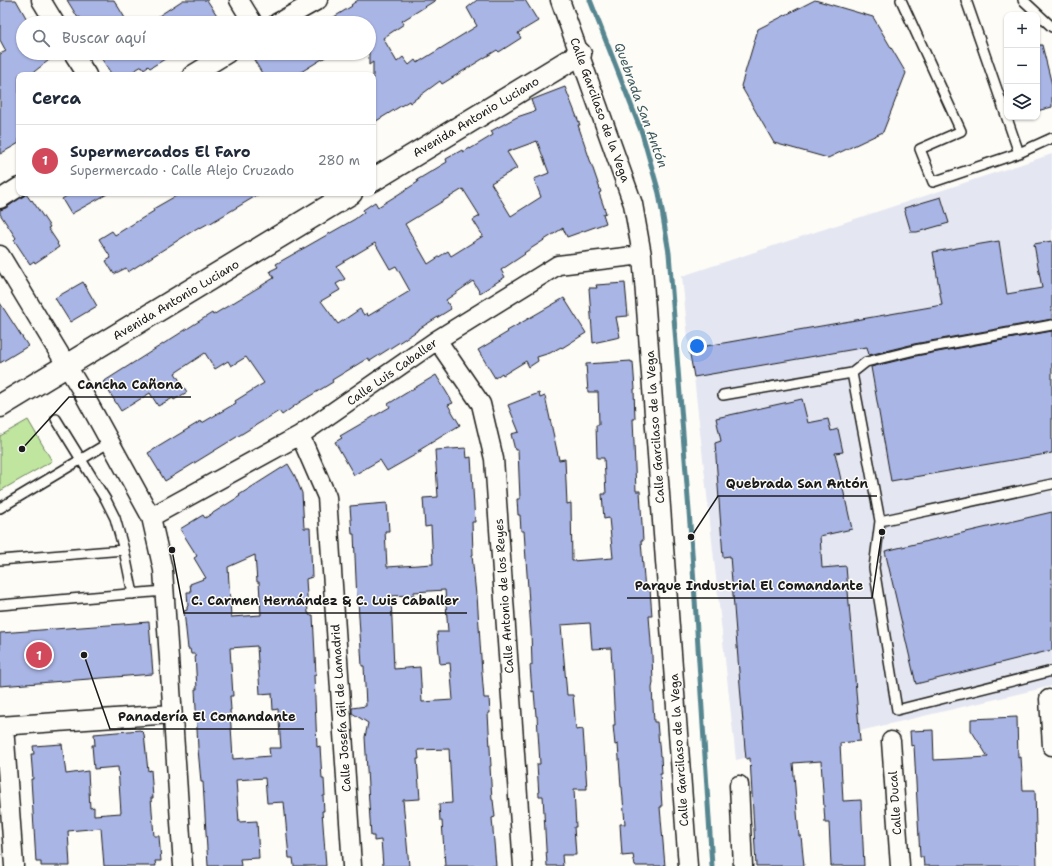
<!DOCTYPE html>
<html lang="es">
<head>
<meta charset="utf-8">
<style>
  :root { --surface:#fff; --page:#f6f6f7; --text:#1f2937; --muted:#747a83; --line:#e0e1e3; --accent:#d1495b }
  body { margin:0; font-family:"Shantell Sans",sans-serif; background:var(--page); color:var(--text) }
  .controls { position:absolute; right:12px; top:12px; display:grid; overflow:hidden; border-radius:8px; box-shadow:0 1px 3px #0004 }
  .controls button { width:36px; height:36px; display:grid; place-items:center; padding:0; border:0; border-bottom:1px solid var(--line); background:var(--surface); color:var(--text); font:20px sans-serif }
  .you { position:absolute; left:697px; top:346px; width:14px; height:14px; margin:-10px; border:3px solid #fff; border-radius:50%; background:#1a73e8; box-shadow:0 0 0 6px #1a73e833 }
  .badge { display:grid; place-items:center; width:26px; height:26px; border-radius:50%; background:var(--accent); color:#fff; font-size:13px; font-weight:700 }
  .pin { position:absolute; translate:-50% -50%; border:2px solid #fff; box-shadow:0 1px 4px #0006 }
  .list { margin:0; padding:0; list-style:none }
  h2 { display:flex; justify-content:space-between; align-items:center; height:52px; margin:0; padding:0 16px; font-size:17px }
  h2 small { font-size:13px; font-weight:400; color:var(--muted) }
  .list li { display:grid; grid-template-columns:26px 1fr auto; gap:12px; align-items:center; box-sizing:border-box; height:72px; padding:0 16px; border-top:1px solid var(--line) }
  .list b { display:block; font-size:15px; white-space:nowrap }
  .list p { margin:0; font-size:13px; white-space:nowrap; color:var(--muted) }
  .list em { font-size:13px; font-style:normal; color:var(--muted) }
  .icon { flex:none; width:22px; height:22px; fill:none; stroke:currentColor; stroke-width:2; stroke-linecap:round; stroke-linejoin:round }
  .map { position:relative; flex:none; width:1052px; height:866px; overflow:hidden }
  .search { position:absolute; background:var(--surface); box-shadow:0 1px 3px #0004; left:16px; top:16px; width:360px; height:44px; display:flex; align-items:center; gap:10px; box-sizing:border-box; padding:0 14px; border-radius:22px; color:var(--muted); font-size:15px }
  .panel { position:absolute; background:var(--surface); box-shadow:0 1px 3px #0004; left:16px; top:72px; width:360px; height:124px; border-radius:8px }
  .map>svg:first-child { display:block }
  .built { fill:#e4e7f2 }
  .green { fill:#bfe59f; stroke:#6e805e }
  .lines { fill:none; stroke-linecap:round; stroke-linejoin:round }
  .stream { stroke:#578690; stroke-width:5 }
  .building { fill:#a9b5e5; stroke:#1c1c1c; fill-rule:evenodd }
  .lane-casing { stroke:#1c1c1c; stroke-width:12 }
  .street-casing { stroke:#1c1c1c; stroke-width:21 }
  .secondary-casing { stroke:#1c1c1c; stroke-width:25 }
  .lane { stroke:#fdfcf7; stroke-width:9 }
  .street { stroke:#fdfcf7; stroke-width:18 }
  .secondary { stroke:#fdfcf7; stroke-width:22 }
  .labels { text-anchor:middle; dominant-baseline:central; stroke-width:3; stroke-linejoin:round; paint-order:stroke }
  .street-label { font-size:12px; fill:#1c1c1c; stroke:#fdfcf7 }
  .water-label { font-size:13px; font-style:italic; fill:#3e5a60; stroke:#fdfcf7 }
  .leader { fill:none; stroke:#1c1c1c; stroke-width:1.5 }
  .callout-dot { fill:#1c1c1c; stroke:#fdfcf7; stroke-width:1.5 }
  .callout-label { font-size:13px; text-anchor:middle; font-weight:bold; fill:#1c1c1c; stroke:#fdfcf7; stroke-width:3; stroke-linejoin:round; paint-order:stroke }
</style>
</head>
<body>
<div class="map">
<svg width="1052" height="866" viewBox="0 0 1052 866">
  <rect width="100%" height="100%" fill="#fdfcf7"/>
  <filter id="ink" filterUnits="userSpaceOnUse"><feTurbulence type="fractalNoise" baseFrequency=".025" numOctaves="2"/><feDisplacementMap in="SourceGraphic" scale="8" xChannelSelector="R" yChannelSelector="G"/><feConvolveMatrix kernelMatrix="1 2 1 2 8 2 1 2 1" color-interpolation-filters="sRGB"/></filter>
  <g filter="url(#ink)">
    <path class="built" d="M 1052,154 L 1052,686 L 736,760 L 694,377 L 689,349 L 682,276 Z"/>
    <path class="green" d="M 28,420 L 52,461 L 0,491 L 0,436 Z"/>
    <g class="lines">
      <path class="stream" d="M 590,0 L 642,133 L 659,193 L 669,253 L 691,537 L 712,866"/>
    </g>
    <path class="building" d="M 0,0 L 16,0 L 29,23 L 23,23 L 23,53 L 58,53 L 30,75 L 19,75 L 19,143 L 0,154 L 0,54 L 6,51 L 0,40 Z
      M 67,0 L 114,0 L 128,23 L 83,23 L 80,17 L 78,18 Z
      M 183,0 L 207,0 L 222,23 L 148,23 Z
      M 358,0 L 436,0 L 402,21 L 404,24 L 383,38 L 397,62 L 403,57 L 409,65 L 415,60 L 417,63 L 477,26 L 467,8 L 477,0 L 525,0 L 538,21 L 518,33 L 521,38 L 499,52 L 497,50 L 442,84 L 440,81 L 410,103 L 409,101 L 373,123 L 373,62 L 369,65 L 369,23 L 324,23 L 352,6 L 351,5 Z
      M 815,0 L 873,17 L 906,73 L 883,132 L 828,158 L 774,143 L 741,86 L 758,29 Z
      M 1037,45 L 1042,45 L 1052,85 L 1052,107 L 1037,111 Z
      M 98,53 L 175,53 L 150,68 L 148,66 L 144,69 L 142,66 L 127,75 L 112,75 Z
      M 250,53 L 332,53 L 296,75 L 263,75 Z
      M 565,87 L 580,125 L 578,125 L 601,192 L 599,193 L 606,213 L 603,214 L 606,223 L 567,237 L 563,228 L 524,253 L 525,254 L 501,270 L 505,277 L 480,293 L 473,281 L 446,300 L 451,309 L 417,330 L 417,331 L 370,361 L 368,358 L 332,380 L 333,382 L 300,402 L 282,415 L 279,411 L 165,481 L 148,453 L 201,421 L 202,423 L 236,403 L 235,401 L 264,383 L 246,357 L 231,366 L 228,361 L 215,369 L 205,353 L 175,373 L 187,392 L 174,400 L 173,398 L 158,406 L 150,393 L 121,411 L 103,382 L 212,313 L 213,315 L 274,278 L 270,271 L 278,267 L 276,264 L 355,219 L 364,212 L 363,210 L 375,202 L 378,207 L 418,182 L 417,180 L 447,162 L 446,159 L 462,150 L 463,152 L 470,148 L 470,149 L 493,135 L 491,131 L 517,117 L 535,111 L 531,100 ZM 537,141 L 549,173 L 534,179 L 541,197 L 511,216 L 491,183 L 517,168 L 507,152 ZM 463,189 L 480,216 L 473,220 L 483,236 L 451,256 L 448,251 L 428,264 L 405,224 ZM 375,243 L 390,269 L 396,266 L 410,291 L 368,316 L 367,313 L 364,315 L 360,309 L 338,324 L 321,301 L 340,290 L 336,284 L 345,279 L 336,266 Z
      M 71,193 L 109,193 L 71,214 L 62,199 Z
      M 181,193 L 261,193 L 209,224 L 209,223 L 200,228 L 199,227 L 128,272 L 126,268 L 114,274 L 106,261 L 111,258 L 99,239 L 112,231 L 115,235 L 154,211 L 153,209 Z
      M 26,194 L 31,201 L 32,200 L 50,227 L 48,228 L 58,243 L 57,244 L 59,247 L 35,263 L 34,261 L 30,264 L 14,240 L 16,238 L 0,214 L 0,210 L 6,208 Z
      M 941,197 L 949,223 L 917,232 L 911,232 L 904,208 Z
      M 999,241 L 1007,294 L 1042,288 L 1034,244 L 1052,241 L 1052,319 L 914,344 L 869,355 L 867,347 L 694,377 L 689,349 L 942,305 L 933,252 Z
      M 83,282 L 97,306 L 70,322 L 55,298 Z
      M 625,283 L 628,316 L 616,317 L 620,337 L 593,343 L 589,288 L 597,288 L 596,285 Z
      M 564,298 L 586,333 L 562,348 L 561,347 L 550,353 L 537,357 L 538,361 L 529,367 L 526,361 L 503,375 L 502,373 L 495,378 L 478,350 L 508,332 L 507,331 Z
      M 0,303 L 28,346 L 0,363 Z
      M 1052,331 L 1052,453 L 891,481 L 871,367 L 916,356 Z
      M 631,361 L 631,362 L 633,362 L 635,389 L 634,389 L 635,419 L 633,419 L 636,491 L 640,491 L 643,541 L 641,541 L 645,590 L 650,589 L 652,616 L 649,616 L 652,655 L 653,683 L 652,688 L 654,722 L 657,722 L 660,756 L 661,756 L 662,774 L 660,774 L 662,807 L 660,807 L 665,866 L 635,866 L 633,855 L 622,856 L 620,824 L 625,824 L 622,787 L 621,787 L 618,744 L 615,745 L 613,725 L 615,725 L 611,648 L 592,649 L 590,623 L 561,625 L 567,695 L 573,695 L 576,730 L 583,729 L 587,789 L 574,789 L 576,827 L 574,827 L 576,855 L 562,855 L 563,866 L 547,866 L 543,796 L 539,796 L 537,764 L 540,764 L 537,716 L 536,716 L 534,691 L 532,692 L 530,665 L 532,665 L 531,631 L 524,531 L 521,531 L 520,515 L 518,515 L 517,499 L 520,499 L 518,450 L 515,450 L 511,434 L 519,432 L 508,405 L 539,393 L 540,398 L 545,396 L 559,460 L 565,459 L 567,504 L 571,503 L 572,561 L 613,558 L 609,518 L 604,519 L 602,494 L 606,494 L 604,458 L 597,458 L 596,425 L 599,425 L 598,392 L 588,392 L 586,364 Z
      M 436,375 L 453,403 L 448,405 L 460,425 L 418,451 L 422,451 L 387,471 L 380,460 L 354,475 L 335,442 L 342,438 L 340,436 L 390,407 L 388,404 Z
      M 802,399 L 808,423 L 828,419 L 831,431 L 838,429 L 843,452 L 835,453 L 852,529 L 820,536 L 822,568 L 846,566 L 860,741 L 840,743 L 843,801 L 861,800 L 864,866 L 831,866 L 829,823 L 825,823 L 821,761 L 793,763 L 799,836 L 801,836 L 804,866 L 756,866 L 750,758 L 746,759 L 745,749 L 730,556 L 723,557 L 715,443 L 721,441 L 716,418 Z
      M 466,448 L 467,458 L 471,457 L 475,522 L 472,522 L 473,555 L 472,555 L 476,595 L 477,595 L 482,673 L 484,698 L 489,698 L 490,713 L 488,713 L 491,766 L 490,766 L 492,800 L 493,800 L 495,817 L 492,818 L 496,866 L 445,866 L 442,821 L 440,821 L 439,804 L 452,803 L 449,749 L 418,750 L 419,759 L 417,759 L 420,799 L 403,800 L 409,866 L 383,866 L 381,840 L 374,841 L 374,836 L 371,836 L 365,737 L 368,723 L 352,713 L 352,708 L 366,706 L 364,666 L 362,666 L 358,601 L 357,601 L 354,534 L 352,534 L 350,506 L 387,503 L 389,531 L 385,531 L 387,567 L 433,564 L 431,526 L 425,527 L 423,498 L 438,497 L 435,450 ZM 445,590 L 448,632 L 437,632 L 440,664 L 450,663 L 453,700 L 422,702 L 420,667 L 394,669 L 391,596 L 414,595 L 414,592 Z
      M 288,464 L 295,476 L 302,493 L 304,528 L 310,528 L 312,577 L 306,579 L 308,613 L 309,613 L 309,615 L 313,615 L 316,675 L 314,675 L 317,747 L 320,746 L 322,779 L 324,779 L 325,796 L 323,796 L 324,811 L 322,811 L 326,866 L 294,866 L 293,858 L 289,858 L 284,802 L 267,803 L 265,778 L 236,780 L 239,822 L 257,821 L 259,858 L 240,859 L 241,866 L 208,866 L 203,782 L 201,782 L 198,749 L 195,689 L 197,689 L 195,654 L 191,654 L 190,649 L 188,649 L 184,611 L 187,610 L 187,607 L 188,606 L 187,592 L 191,592 L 190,584 L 206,578 L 194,558 L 197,556 L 180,529 L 203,515 L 205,518 L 240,496 L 239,495 ZM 255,555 L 257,582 L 259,582 L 261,615 L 231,617 L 228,567 ZM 257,646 L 260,694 L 272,693 L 273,710 L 278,709 L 281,748 L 269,748 L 270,756 L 233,759 L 230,710 L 231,710 L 230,696 L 233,696 L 230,648 Z
      M 1052,512 L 1052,650 L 916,684 L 885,551 Z
      M 149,622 L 153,674 L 0,686 L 0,633 Z
      M 1017,717 L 1018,758 L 1021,757 L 1023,790 L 1035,790 L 1037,866 L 924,866 L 923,857 L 920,857 L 914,745 L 911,746 L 910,731 L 933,730 L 934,760 L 988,757 L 971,730 L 971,719 Z
      M 140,730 L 144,734 L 148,771 L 151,770 L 153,798 L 151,798 L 154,836 L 159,836 L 161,861 L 155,861 L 156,866 L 104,866 L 101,828 L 68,831 L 70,866 L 41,866 L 41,862 L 36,862 L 31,779 L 33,779 L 31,754 L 34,754 L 33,746 L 62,744 L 66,774 L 88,771 L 90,808 L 94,807 L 94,815 L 121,813 L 118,767 L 94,769 L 92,745 L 95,745 L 94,734 Z"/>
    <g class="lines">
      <defs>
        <path id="lane" d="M 901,0 L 961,131 L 920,149 L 933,182 L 1019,153 L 966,0
          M 1023,0 L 1052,27
          M 1019,153 L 1052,138
          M 1052,325 L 915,350 L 866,362 L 852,373 L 880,521 L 1052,484
          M 723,395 L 852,373
          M 56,419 L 106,500 L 115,518 L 124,550
          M 0,508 L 110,442
          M 880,521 L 874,568 L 897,710 L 1052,671
          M 0,560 L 124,550 L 133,594
          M 0,605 L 164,591"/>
        <path id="street" d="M 41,0 L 55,23
          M 239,0 L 253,23
          M 560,0 L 633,204 L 642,255 L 688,866
          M 277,23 L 318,0
          M 73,53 L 87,75
          M 192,75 L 228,53
          M 0,199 L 19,187
          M 0,255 L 82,391 L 151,517 L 163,570 L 183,866
          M 437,340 L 481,404 L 494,459 L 523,866
          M 300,435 L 327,497 L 352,866
          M 151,517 L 300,435 L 437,340 L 558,265 L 642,255
          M 1049,699 L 1052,746
          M 0,726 L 172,714
          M 4,726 L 14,866
          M 891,741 L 900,866
          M 739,785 L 743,866"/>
        <path id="secondary" d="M 373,180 L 580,54
          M 0,406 L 351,193"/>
      </defs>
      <use href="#lane" class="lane-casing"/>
      <use href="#street" class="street-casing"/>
      <use href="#secondary" class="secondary-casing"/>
      <use href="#lane" class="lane"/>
      <use href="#street" class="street"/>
      <use href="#secondary" class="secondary"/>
    </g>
  </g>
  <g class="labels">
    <g class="street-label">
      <text transform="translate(600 110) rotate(70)">Calle Garcilaso de la Vega</text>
      <text transform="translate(476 117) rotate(-31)">Avenida Antonio Luciano</text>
      <text transform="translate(176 300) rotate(-31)">Avenida Antonio Luciano</text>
      <text transform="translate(392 372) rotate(-35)">Calle Luis Caballer</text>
      <text transform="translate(655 427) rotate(-94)">Calle Garcilaso de la Vega</text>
      <text transform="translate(504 596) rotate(-94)">Calle Antonio de los Reyes</text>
      <text transform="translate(341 708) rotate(-94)">Calle Josefa Gil de Lamadrid</text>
      <text transform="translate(679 750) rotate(-94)">Calle Garcilaso de la Vega</text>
      <text transform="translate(895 803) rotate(-94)">Calle Ducal</text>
    </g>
    <g class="water-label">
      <text transform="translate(641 105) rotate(70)">Quebrada San Antón</text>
    </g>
  </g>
  <path class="leader" d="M22 449L69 397H191M691 537L718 496H877M882 532L872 598H627M172 550L184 613H467M84 655L110 729H304"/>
  <g class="callout-dot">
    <circle cx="22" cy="449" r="4"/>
    <circle cx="691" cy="537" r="4"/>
    <circle cx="882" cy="532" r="4"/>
    <circle cx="172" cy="550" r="4"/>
    <circle cx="84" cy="655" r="4"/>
  </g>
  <g class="callout-label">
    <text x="130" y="389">Cancha Cañona</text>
    <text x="797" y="488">Quebrada San Antón</text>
    <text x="749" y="590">Parque Industrial El Comandante</text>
    <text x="325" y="605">C. Carmen Hernández &amp; C. Luis Caballer</text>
    <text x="207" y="721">Panadería El Comandante</text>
  </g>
</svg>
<div class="controls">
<button>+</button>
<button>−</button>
<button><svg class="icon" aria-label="layers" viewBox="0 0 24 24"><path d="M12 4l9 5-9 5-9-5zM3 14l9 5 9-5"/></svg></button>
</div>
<div class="you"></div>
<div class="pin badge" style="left:39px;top:655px">1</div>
<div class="search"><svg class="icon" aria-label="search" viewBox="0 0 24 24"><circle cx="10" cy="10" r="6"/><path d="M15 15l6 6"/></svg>Buscar aquí</div>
<section class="panel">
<h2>Cerca<small></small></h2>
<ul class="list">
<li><span class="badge">1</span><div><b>Supermercados El Faro</b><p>Supermercado · Calle Alejo Cruzado</p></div><em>280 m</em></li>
</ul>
</section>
</div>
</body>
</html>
